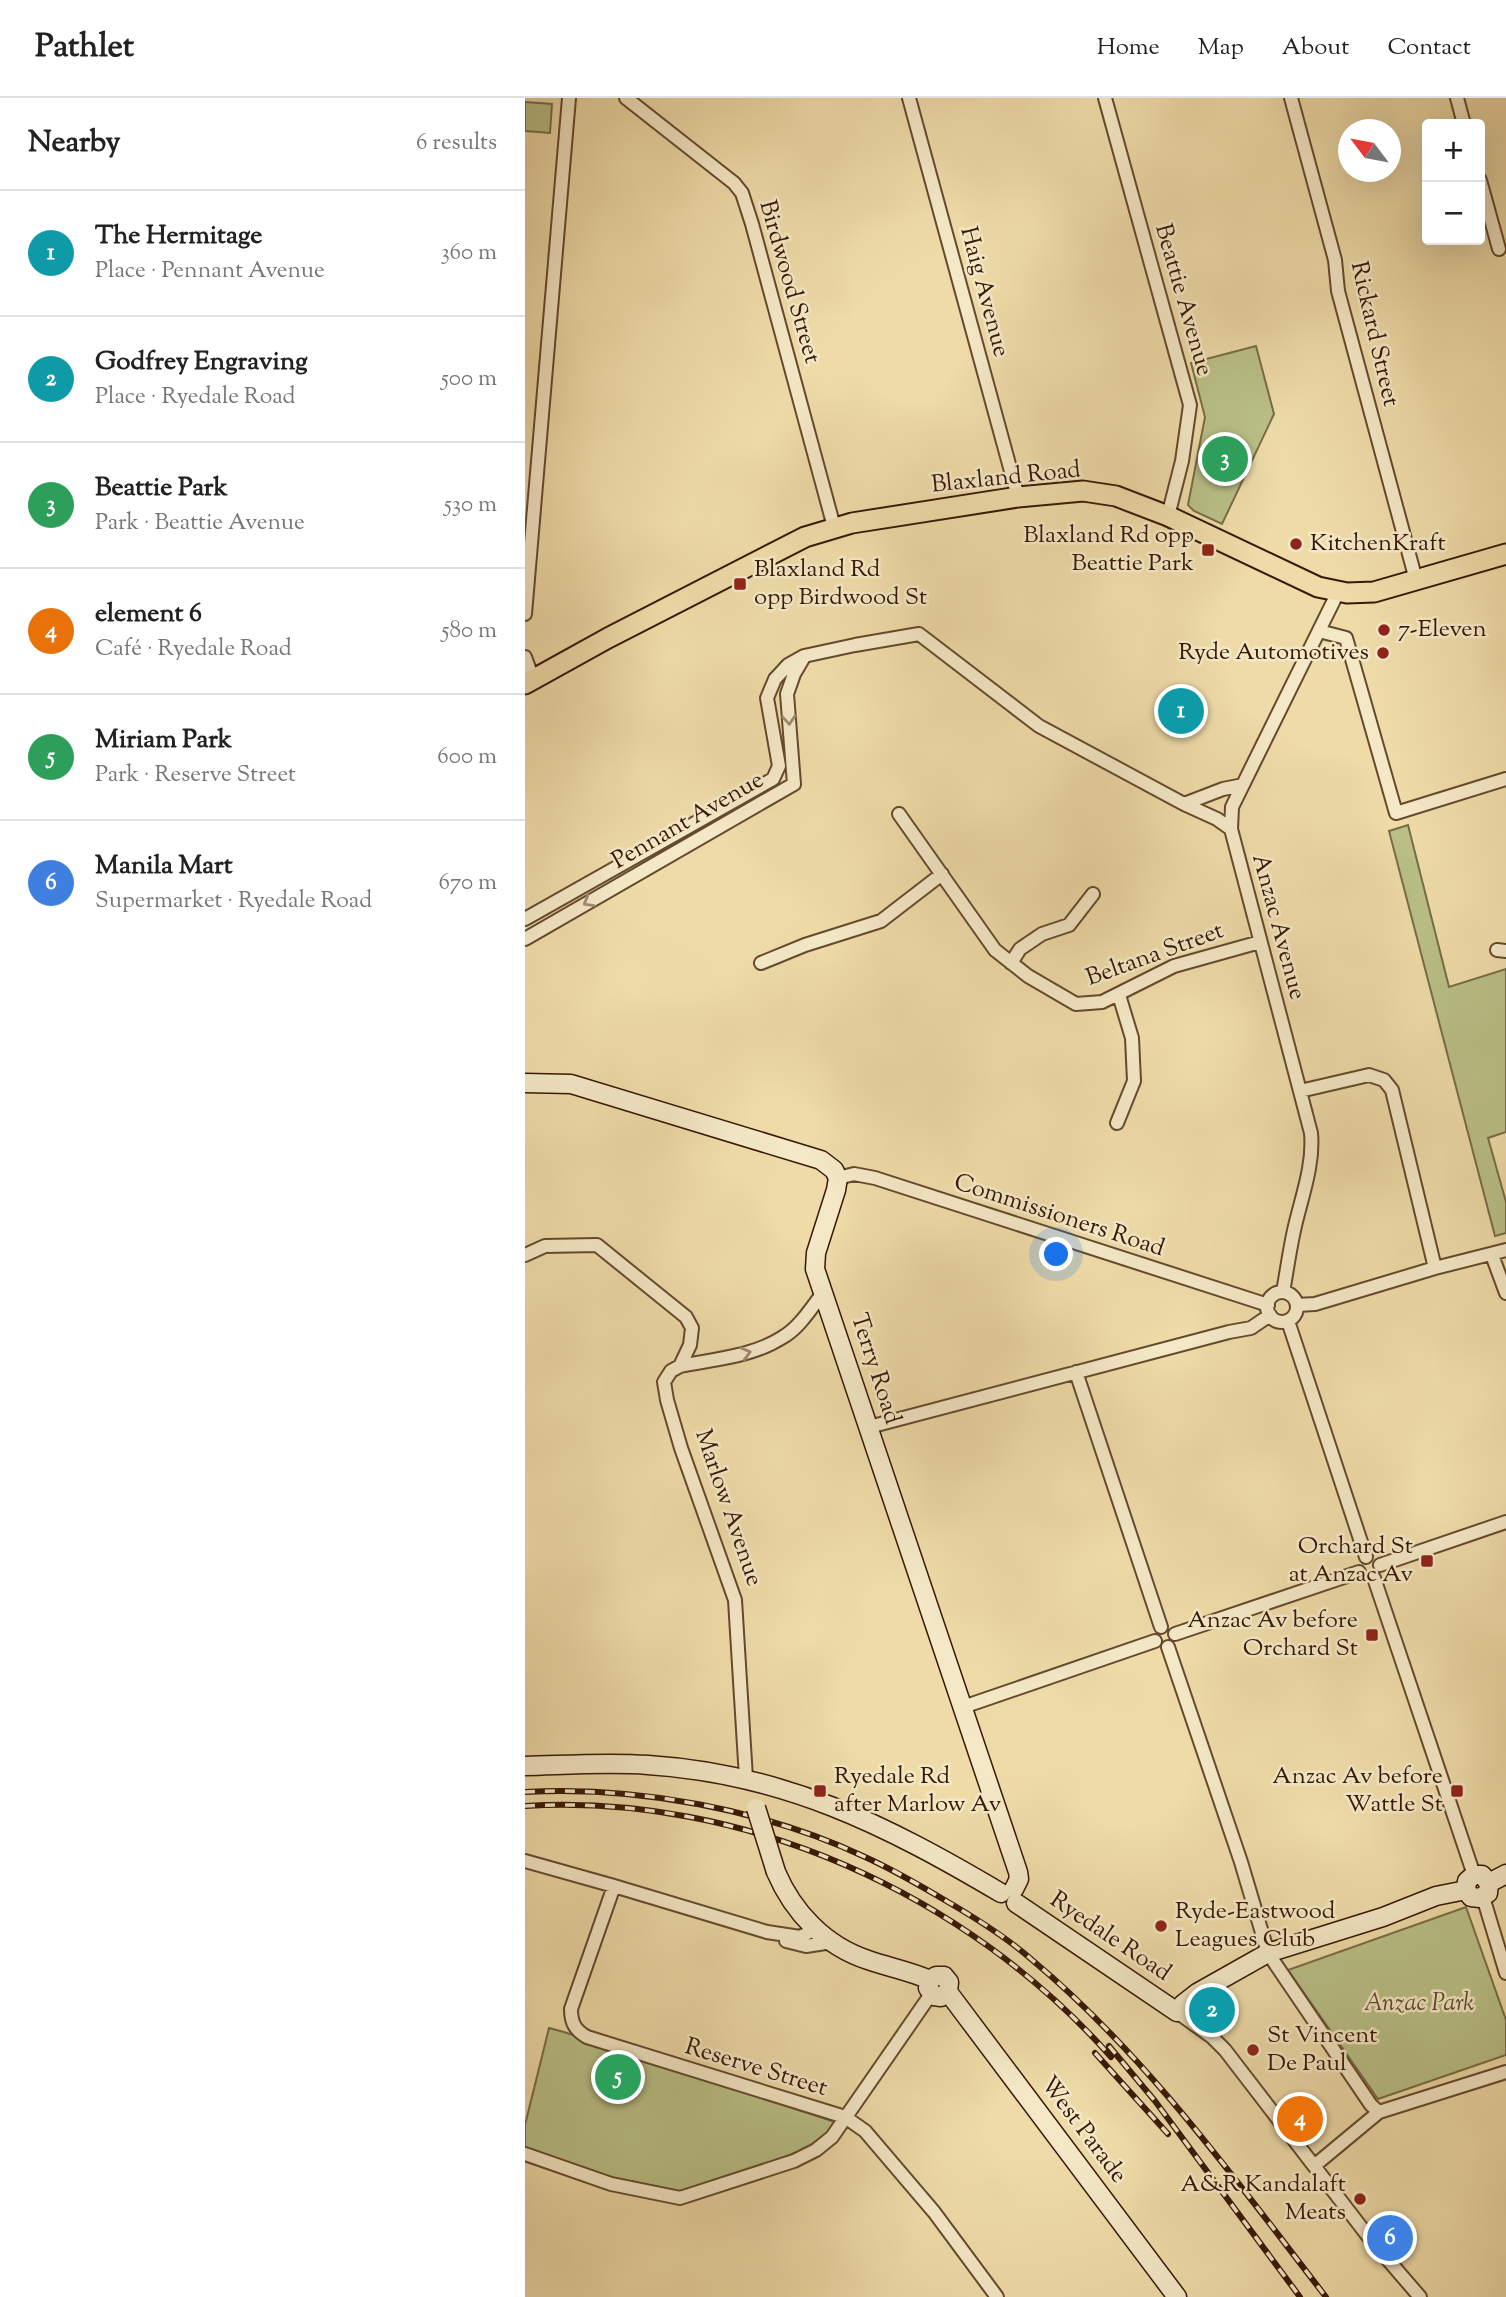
<!DOCTYPE html>
<html lang="en">
<head>
<meta charset="utf-8">
<style>
  :root { --surface:#fff; --page:#f6f6f6; --text:#222; --muted:#767676; --line:#e0e0e0; --accent:#d93025 }
  body { margin:0; font-family:"Sorts Mill Goudy",serif; background:var(--page); color:var(--text) }
  .controls { position:absolute; right:21px; top:21px; display:grid; overflow:hidden; border-radius:7px; box-shadow:0 7px 28px #0002 }
  .controls button { width:63px; height:63px; display:grid; place-items:center; padding:0; border:0; border-bottom:2px solid var(--line); background:var(--surface); color:var(--text); font:35px sans-serif }
  .compass { position:absolute; left:813px; top:21px; width:63px; height:63px; border-radius:50%; background:var(--surface); box-shadow:0 7px 28px #0002; rotate:302deg }
  .you { position:absolute; left:532px; top:1157px; width:24px; height:24px; margin:-18px; border:5px solid #fff; border-radius:50%; background:#1a73e8; box-shadow:0 0 0 10px #1a73e833 }
  .badge { display:grid; place-items:center; width:46px; height:46px; border-radius:50%; background:var(--accent); color:#fff; font-size:23px; font-weight:700 }
  .pin { position:absolute; translate:-50% -50%; border:4px solid #fff; box-shadow:0 2px 7px #0006 }
  .list { margin:0; padding:0; list-style:none }
  h2 { display:flex; justify-content:space-between; align-items:center; height:91px; margin:0; padding:0 28px; font-size:30px }
  h2 small { font-size:23px; font-weight:400; color:var(--muted) }
  .list li { display:grid; grid-template-columns:46px 1fr auto; gap:21px; align-items:center; box-sizing:border-box; height:126px; padding:0 28px; border-top:2px solid var(--line) }
  .list b { display:block; font-size:26px; white-space:nowrap }
  .list p { margin:0; font-size:23px; white-space:nowrap; color:var(--muted) }
  .list em { font-size:23px; font-style:normal; color:var(--muted) }
  .map { position:relative; flex:none; width:981px; height:2199px; overflow:hidden }
  header { display:flex; align-items:center; gap:42px; box-sizing:border-box; height:98px; padding:0 35px; background:var(--surface); border-bottom:2px solid var(--line) }
  header strong { font-size:33px }
  nav { display:flex; gap:38px; margin-inline-start:auto; font-size:24px }
  main { display:flex }
  aside { flex:1; background:var(--surface) }
  .map>svg:first-child { display:block }
  .green { fill:#b9c087; stroke:#786c46; stroke-width:2 }
  .lines { fill:none; stroke-linecap:round; stroke-linejoin:round }
  .street-casing { stroke:#65492e; stroke-width:16 }
  .secondary-casing { stroke:#371806; stroke-width:21 }
  .primary-casing { stroke:#371806; stroke-width:23 }
  .street { stroke:#f4e8c6; stroke-width:12 }
  .secondary { stroke:#f4e8c6; stroke-width:18 }
  .primary { stroke:#eedba8; stroke-width:19 }
  .rail-casing { stroke:#371806; stroke-width:6 }
  .rail { stroke:#f4e8c6; stroke-width:3.5; stroke-dasharray:10; stroke-linecap:butt }
  .secondary-bridge-casing { stroke:#371806; stroke-width:21; stroke-linecap:butt }
  .secondary-bridge { stroke:#f4e8c6; stroke-width:18 }
  .oneway { stroke:#9f8a70 }
  .poi-dot { fill:#8f2418; stroke:#f4e8c6; stroke-width:2.5 }
  .labels { text-anchor:middle; dominant-baseline:central; stroke-width:5; stroke-linejoin:round; paint-order:stroke }
  .street-label { font-size:24px; fill:#371806; stroke:#f4e8c6 }
  .poi-label { font-size:24px; fill:#371806; stroke:#f4e8c6; text-anchor:end }
  .park-label { font-size:24px; font-style:italic; fill:#5e4a2d; stroke:#f4e8c6 }
</style>
</head>
<body>
<header>
<strong>Pathlet</strong>
<nav><a>Home</a><a>Map</a><a>About</a><a>Contact</a></nav>
</header>
<main>
<aside>
<h2>Nearby<small>6 results</small></h2>
<ul class="list">
<li><span class="badge" style="background:#0f9aa8">1</span><div><b>The Hermitage</b><p>Place · Pennant Avenue</p></div><em>360 m</em></li>
<li><span class="badge" style="background:#0f9aa8">2</span><div><b>Godfrey Engraving</b><p>Place · Ryedale Road</p></div><em>500 m</em></li>
<li><span class="badge" style="background:#2e9e5b">3</span><div><b>Beattie Park</b><p>Park · Beattie Avenue</p></div><em>530 m</em></li>
<li><span class="badge" style="background:#e8710a">4</span><div><b>element 6</b><p>Café · Ryedale Road</p></div><em>580 m</em></li>
<li><span class="badge" style="background:#2e9e5b">5</span><div><b>Miriam Park</b><p>Park · Reserve Street</p></div><em>600 m</em></li>
<li><span class="badge" style="background:#3f7fe0">6</span><div><b>Manila Mart</b><p>Supermarket · Ryedale Road</p></div><em>670 m</em></li>
</ul>
</aside>
<div class="map">
<svg width="981" height="2199" viewBox="0 0 981 2199">
  <rect width="100%" height="100%" fill="#eedba8"/>
  <filter id="stains"><feTurbulence type="fractalNoise" baseFrequency=".00286" numOctaves="4"/><feColorMatrix values="0 0 0 0 .2 0 0 0 0 .09 0 0 0 0 .02 0 0 0 .5 -.17"/></filter>
  <radialGradient id="worn" r=".72"><stop offset=".6" stop-color="#630" stop-opacity="0"/><stop offset="1" stop-color="#630" stop-opacity=".3"/></radialGradient>
  <path class="green" d="M 0,4 L 27,6 L 25,35 L 0,33 Z
    M 731,248 L 749,316 L 697,426 L 669,413 L 663,407 L 680,319 L 666,265 Z
    M 883,727 L 924,889 L 981,871 L 981,1034 L 963,1040 L 981,1104 L 981,1135 L 970,1138 L 864,733 Z
    M 941,1809 L 981,1922 L 981,1957 L 853,2001 L 763,1872 Z
    M 24,1930 L 39,1934 L 310,2024 L 305,2033 L 279,2052 L 160,2094 L 86,2079 L 0,2050 L 0,2027 Z"/>
  <g class="lines">
    <defs>
      <path id="street" d="M 101,0 L 209,85 L 217,95 L 227,126 L 309,429
        M 384,0 L 493,399
        M 580,0 L 665,307 L 657,363 L 643,418
        M 766,0 L 810,162 L 813,193 L 891,482
        M 932,0 L 939,26
        M 955,82 L 974,151
        M 0,516 L 44,0
        M 794,533 L 821,540 L 871,715 L 981,681
        M 0,559 L 8,581
        M 659,706 L 692,721 L 706,731
        M 374,716 L 470,852 L 503,878 L 551,906 L 577,904 L 649,868 L 735,844
        M 0,821 L 248,681 L 254,668 L 242,600 L 250,581 L 263,567 L 279,558 L 330,547 L 394,536 L 514,628 L 659,706 L 698,691 L 718,687
        M 0,841 L 269,686 L 262,596 L 269,576 L 279,559
        M 972,852 L 981,853
        M 236,865 L 280,847 L 356,823 L 417,776
        M 486,865 L 495,851 L 517,836 L 544,827 L 568,796
        M 775,993 L 844,977 L 859,982 L 867,992 L 910,1170
        M 592,1025 L 609,983 L 607,940 L 594,897
        M 313,1080 L 329,1076 L 350,1080 L 743,1207
        M 0,1157 L 20,1148 L 72,1147 L 161,1219 L 167,1230 L 165,1247 L 155,1268 L 146,1273 L 139,1284 L 142,1302 L 156,1350 L 210,1502 L 221,1680
        M 967,1157 L 981,1195
        M 758,1194 C 762,1172 765,1149 770,1128 C 777,1098 789,1066 786,1035 L 706,731 L 707,709 L 813,494
        M742 1209a15 15 0 1 1 30 0a15 15 0 1 1-30 0Z
        M 772,1207 L 790,1206 L 910,1170 L 981,1152
        M 763,1223 L 841,1459
        M 155,1268 C 190,1261 227,1259 258,1239 C 275,1229 286,1210 298,1195
        M 551,1274 L 636,1529
        M 344,1329 L 704,1234 L 726,1230 L 745,1217
        M 855,1467 L 981,1424
        M 849,1480 L 949,1777
        M 650,1536 L 834,1474
        M 643,1549 L 716,1764 L 743,1855 L 846,2007 L 854,2014
        M 438,1609 L 630,1543
        M 0,1763 L 89,1788 L 242,1834 L 275,1839 L 291,1831
        M 89,1788 L 46,1911 C 46,1925 50,1932 62,1939 L 320,2019 L 340,2033 L 409,2114 L 472,2199
        M 958,1799 L 981,1875
        M 261,1843 L 281,1848 L 307,1844
        M 652,1914 L 687,1939 L 700,1952 L 846,2142 L 895,2199
        M 0,2056 L 86,2086 L 155,2100 L 269,2063 L 291,2052 L 307,2039 L 406,1896
        M 789,2068 L 854,2014 L 981,1974"/>
      <path id="secondary" d="M 0,985 L 46,986 L 296,1062 L 309,1072 L 313,1080 L 311,1092 L 291,1155 L 290,1171 L 493,1774 L 494,1781 L 489,1791
        M 0,1668 C 41,1667 83,1664 123,1667 C 260,1676 361,1727 476,1795
        M 251,1774 C 268,1814 300,1848 343,1862 C 363,1869 385,1873 405,1882
        M 964,1785 L 981,1776
        M 941,1792 L 942,1783 L 949,1777 L 957,1777 L 964,1785
        M 941,1792 L 946,1799 L 955,1800 L 963,1795 L 964,1785
        M 491,1805 L 652,1914 L 658,1906 L 672,1895 L 743,1855 L 858,1819 L 911,1798 L 941,1792
        M 405,1882 L 403,1890 L 409,1898 L 416,1899 L 423,1894
        M 405,1882 L 411,1878 L 419,1878 L 424,1884 L 423,1894
        M 423,1894 L 652,2199"/>
      <path id="primary" d="M 0,586 L 83,540 L 280,439 L 327,425 L 493,399 L 558,393 L 591,398 L 643,418 L 793,489 L 822,495 L 849,494 L 981,456"/>
    </defs>
    <use href="#street" class="street-casing"/>
    <use href="#secondary" class="secondary-casing"/>
    <use href="#primary" class="primary-casing"/>
    <use href="#street" class="street"/>
    <use href="#secondary" class="secondary"/>
    <use href="#primary" class="primary"/>
    <defs>
      <path id="rail" d="M 0,1694 C 112,1688 238,1711 340,1759 C 369,1772 396,1788 423,1804 C 452,1821 481,1839 506,1861 C 621,1957 710,2081 801,2199
        M 0,1708 C 219,1695 442,1796 586,1959
        M 584,1948 L 630,2003 L 775,2199
        M 570,1955 L 643,2036"/>
    </defs>
    <use href="#rail" class="rail-casing"/>
    <use href="#rail" class="rail"/>
    <defs>
      <path id="secondary-bridge" d="M 231,1710 L 251,1774"/>
    </defs>
    <use href="#secondary-bridge" class="secondary-bridge-casing"/>
    <use href="#secondary-bridge" class="secondary-bridge"/>
  </g>
  <defs><path id="oneway-chevron" d="M-2-3.5L2.5 0L-2 3.5" fill="none" stroke-width="1.6" stroke-linecap="round" stroke-linejoin="round" transform="scale(1.75)"/></defs>
  <g class="oneway">
    <use href="#oneway-chevron" transform="translate(264 622) rotate(86)"/>
    <use href="#oneway-chevron" transform="translate(63 804) rotate(150)"/>
    <use href="#oneway-chevron" transform="translate(221 1255) rotate(-15)"/>
  </g>
  <g class="poi-dot">
    <circle cx="771" cy="446" r="7"/>
    <rect x="676" y="445" width="14" height="14" rx="3.5"/>
    <rect x="208" y="479" width="14" height="14" rx="3.5"/>
    <circle cx="859" cy="532" r="7"/>
    <circle cx="858" cy="555" r="7"/>
    <rect x="895" y="1456" width="14" height="14" rx="3.5"/>
    <rect x="840" y="1530" width="14" height="14" rx="3.5"/>
    <rect x="288" y="1686" width="14" height="14" rx="3.5"/>
    <rect x="925" y="1686" width="14" height="14" rx="3.5"/>
    <circle cx="636" cy="1828" r="7"/>
    <circle cx="728" cy="1952" r="7"/>
    <circle cx="835" cy="2101" r="7"/>
  </g>
  <g class="labels">
    <g class="street-label">
      <text transform="translate(264 184) rotate(74)">Birdwood Street</text>
      <text transform="translate(459 194) rotate(75)">Haig Avenue</text>
      <text transform="translate(658 202) rotate(74)">Beattie Avenue</text>
      <text transform="translate(849 236) rotate(77)">Rickard Street</text>
      <text transform="translate(481 380) rotate(-6)">Blaxland Road</text>
      <text transform="translate(163 723) rotate(-30)">Pennant Avenue</text>
      <text transform="translate(753 829) rotate(75)">Anzac Avenue</text>
      <text transform="translate(630 857) rotate(-20)">Beltana Street</text>
      <text transform="translate(534 1118) rotate(18)">Commissioners Road</text>
      <text transform="translate(350 1271) rotate(72)">Terry Road</text>
      <text transform="translate(203 1410) rotate(71)">Marlow Avenue</text>
      <text transform="translate(585 1839) rotate(34)">Ryedale Road</text>
      <text transform="translate(231 1970) rotate(17)">Reserve Street</text>
      <text transform="translate(558 2032) rotate(53)">West Parade</text>
    </g>
    <g class="poi-label">
      <text x="669" y="438">Blaxland Rd opp<tspan x="669" dy="28">Beattie Park</tspan></text>
      <text x="785" y="446" text-anchor="start">KitchenKraft</text>
      <text x="229" y="472" text-anchor="start">Blaxland Rd<tspan x="229" dy="28">opp Birdwood St</tspan></text>
      <text x="873" y="532" text-anchor="start">7-Eleven</text>
      <text x="844" y="555">Ryde Automotives</text>
      <text x="888" y="1449">Orchard St<tspan x="888" dy="28">at Anzac Av</tspan></text>
      <text x="833" y="1523">Anzac Av before<tspan x="833" dy="28">Orchard St</tspan></text>
      <text x="309" y="1679" text-anchor="start">Ryedale Rd<tspan x="309" dy="28">after Marlow Av</tspan></text>
      <text x="918" y="1679">Anzac Av before<tspan x="918" dy="28">Wattle St</tspan></text>
      <text x="650" y="1814" text-anchor="start">Ryde-Eastwood<tspan x="650" dy="28">Leagues Club</tspan></text>
      <text x="742" y="1938" text-anchor="start">St Vincent<tspan x="742" dy="28">De Paul</tspan></text>
      <text x="821" y="2087">A&amp;R Kandalaft<tspan x="821" dy="28">Meats</tspan></text>
    </g>
    <g class="park-label">
      <text x="894" y="1906">Anzac Park</text>
    </g>
  </g>
  <rect width="100%" height="100%" filter="url(#stains)"/>
  <rect width="100%" height="100%" fill="url(#worn)"/>
</svg>
<div class="controls">
<button>+</button>
<button>−</button>
</div>
<svg class="compass" viewBox="-18 -18 36 36"><path d="M0-13l5 13h-10z" fill="#e53935"/><path d="M0 13l5-13h-10z" fill="#767676"/></svg>
<div class="you"></div>
<div class="pin badge" style="left:656px;top:613px;background:#0f9aa8">1</div>
<div class="pin badge" style="left:687px;top:1912px;background:#0f9aa8">2</div>
<div class="pin badge" style="left:700px;top:361px;background:#2e9e5b">3</div>
<div class="pin badge" style="left:775px;top:2021px;background:#e8710a">4</div>
<div class="pin badge" style="left:93px;top:1979px;background:#2e9e5b">5</div>
<div class="pin badge" style="left:865px;top:2140px;background:#3f7fe0">6</div>
</div>
</main>
</body>
</html>
